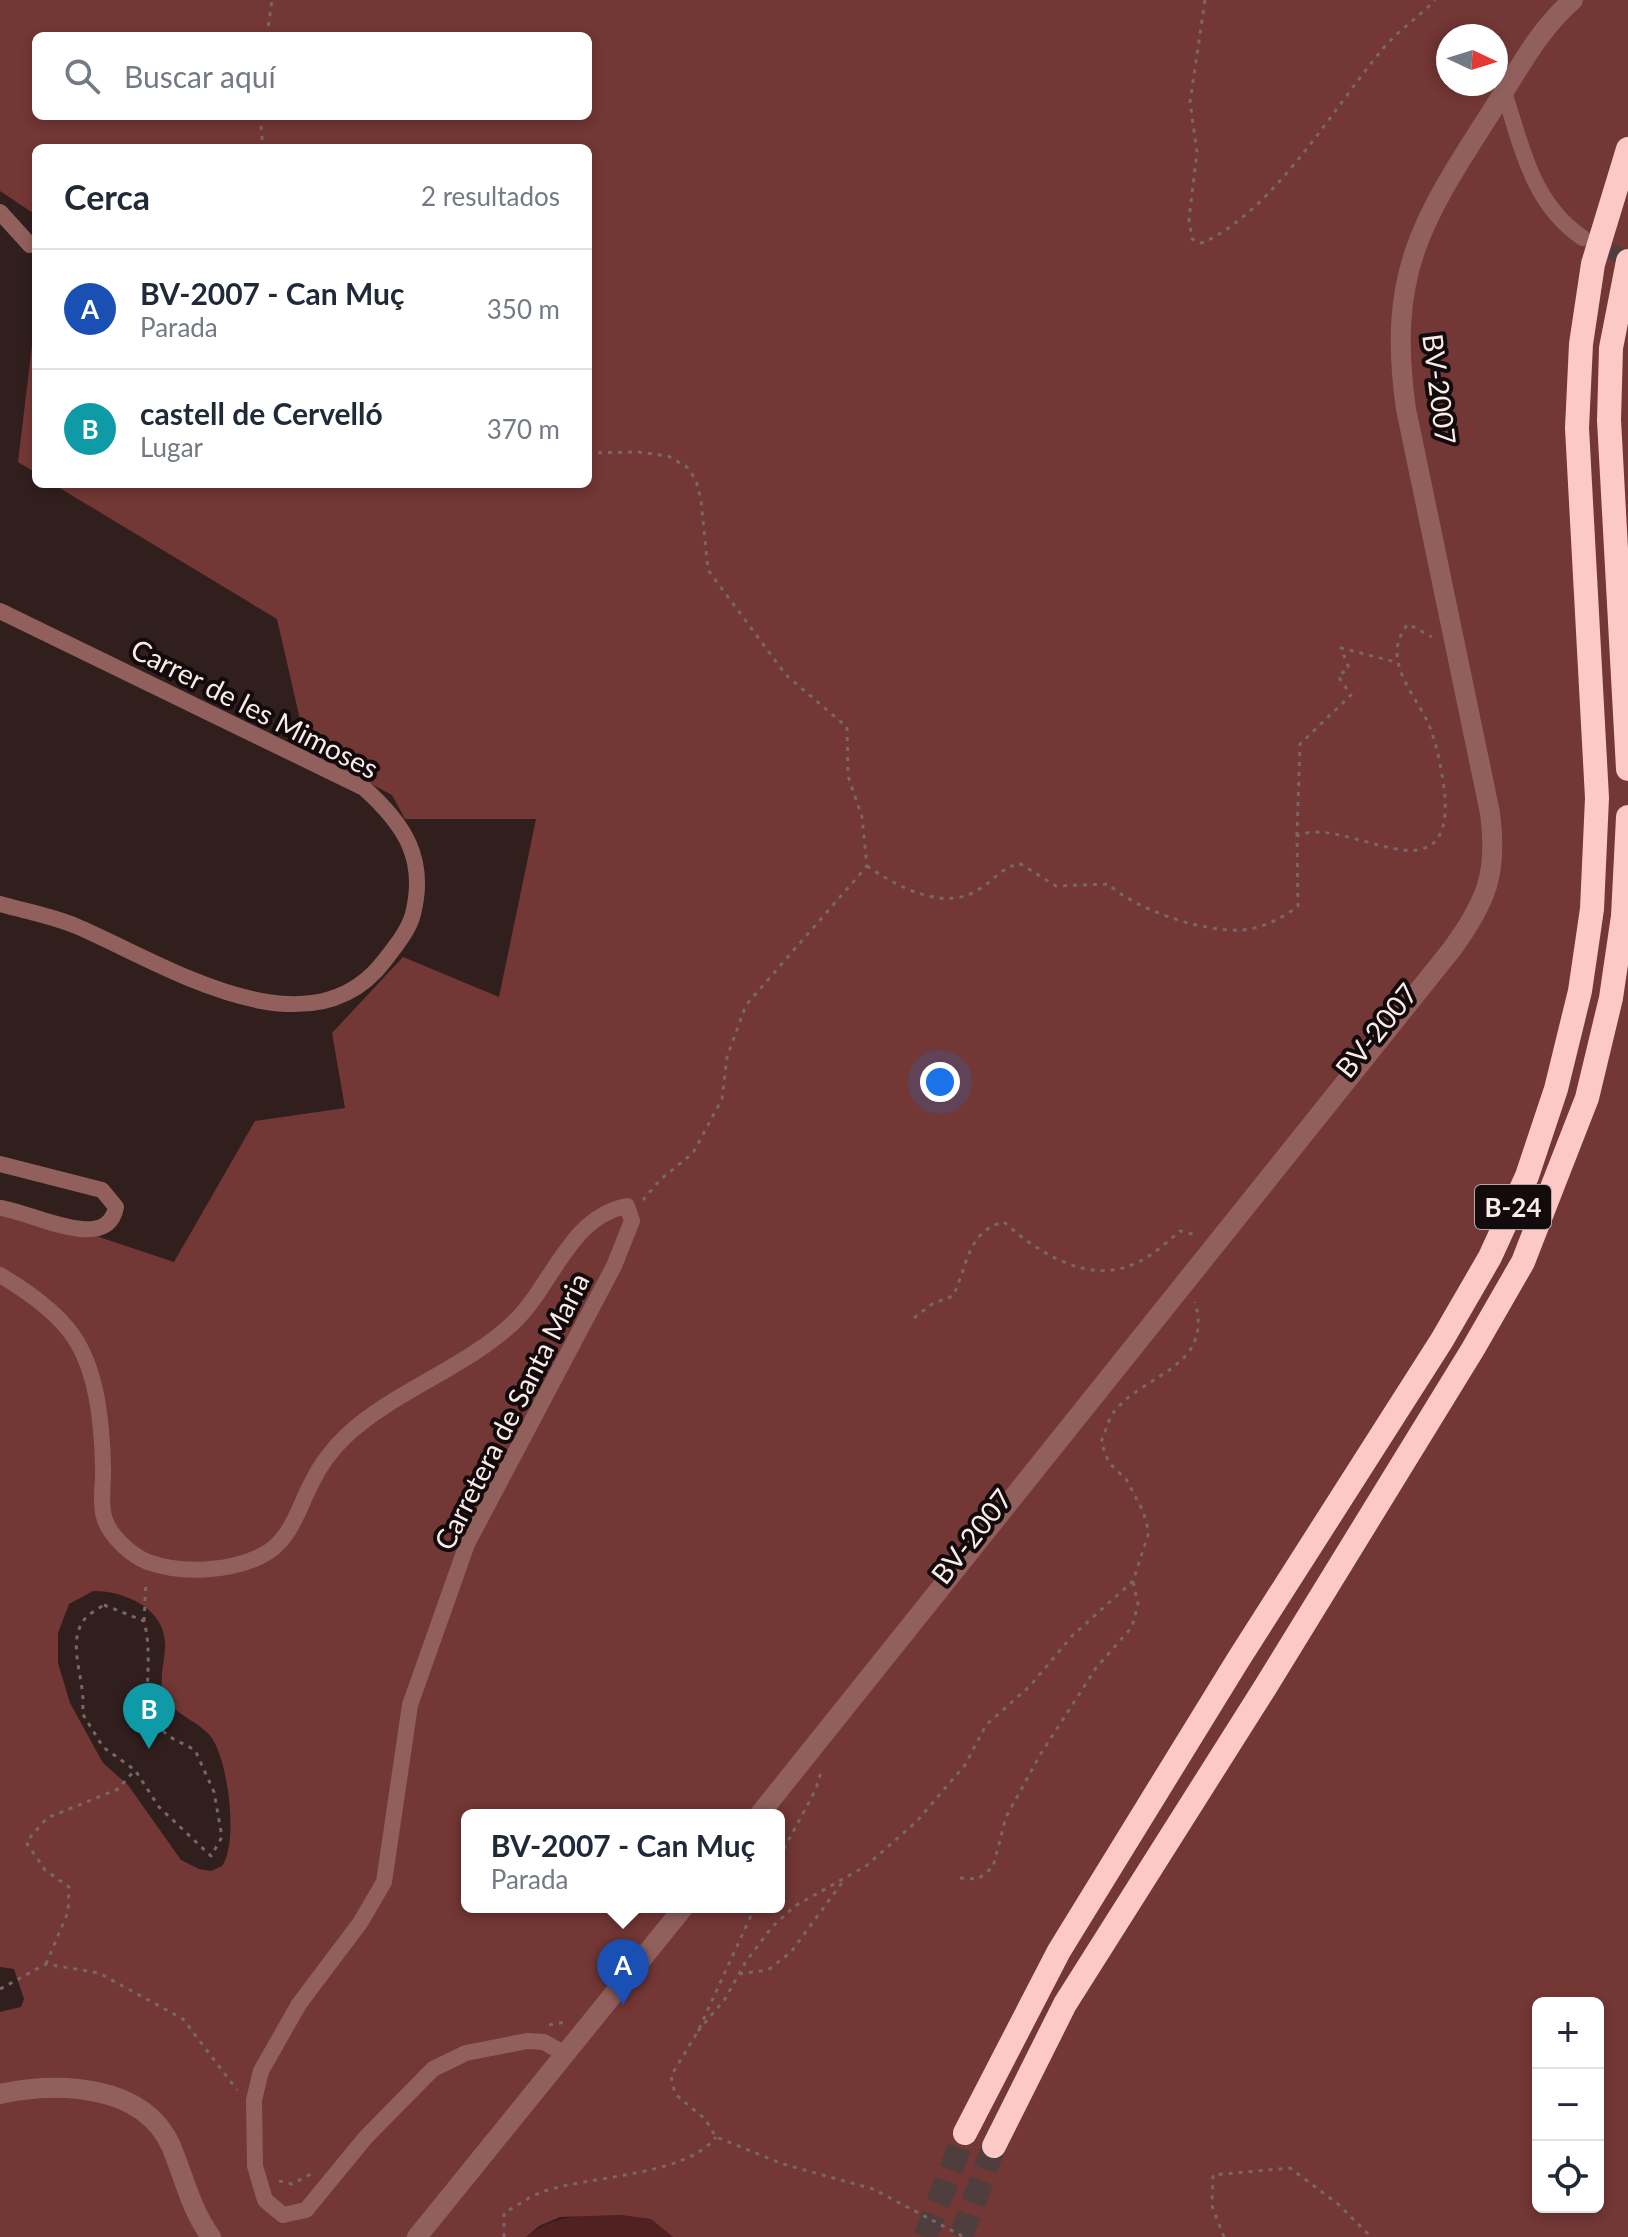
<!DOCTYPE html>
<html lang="es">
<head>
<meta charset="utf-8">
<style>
  :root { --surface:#fff; --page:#f2f2f3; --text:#1f2937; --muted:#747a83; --line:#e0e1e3; --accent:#d93025 }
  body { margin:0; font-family:Lato,sans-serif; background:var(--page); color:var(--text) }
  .controls { position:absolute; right:24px; bottom:24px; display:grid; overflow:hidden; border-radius:12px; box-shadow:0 4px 12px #0003 }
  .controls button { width:72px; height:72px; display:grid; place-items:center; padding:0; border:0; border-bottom:2px solid var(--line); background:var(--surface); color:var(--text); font:40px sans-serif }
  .compass { position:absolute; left:1436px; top:24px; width:72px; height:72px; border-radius:50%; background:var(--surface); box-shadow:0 4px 12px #0003; rotate:94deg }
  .you { position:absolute; left:940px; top:1082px; width:28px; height:28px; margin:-20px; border:6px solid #fff; border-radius:50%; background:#1a73e8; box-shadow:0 0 0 12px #1a73e833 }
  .badge { display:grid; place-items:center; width:52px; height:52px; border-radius:50%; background:var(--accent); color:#fff; font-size:26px; font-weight:700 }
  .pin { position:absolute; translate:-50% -66px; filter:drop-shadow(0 2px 4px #0008) }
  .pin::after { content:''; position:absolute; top:42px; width:28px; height:24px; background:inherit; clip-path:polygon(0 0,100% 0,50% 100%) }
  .popup { position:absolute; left:461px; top:1809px; width:324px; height:104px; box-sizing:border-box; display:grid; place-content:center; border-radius:12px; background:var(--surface); filter:drop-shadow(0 2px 6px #0005); font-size:26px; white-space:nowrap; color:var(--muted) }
  .popup b { font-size:30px; color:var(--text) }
  .popup::after { content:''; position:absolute; left:50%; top:100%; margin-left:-16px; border:16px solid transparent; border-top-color:var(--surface) }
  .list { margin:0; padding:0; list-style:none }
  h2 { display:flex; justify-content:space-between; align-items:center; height:104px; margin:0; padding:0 32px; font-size:34px }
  h2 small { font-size:26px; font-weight:400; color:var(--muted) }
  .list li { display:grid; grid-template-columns:52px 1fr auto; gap:24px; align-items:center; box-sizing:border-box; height:120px; padding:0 32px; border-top:2px solid var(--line) }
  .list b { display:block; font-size:30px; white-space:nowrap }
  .list p { margin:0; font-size:26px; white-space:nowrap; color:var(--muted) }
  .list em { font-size:26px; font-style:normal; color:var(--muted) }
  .icon { flex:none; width:44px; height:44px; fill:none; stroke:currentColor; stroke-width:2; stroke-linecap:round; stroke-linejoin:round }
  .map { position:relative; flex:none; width:1628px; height:2237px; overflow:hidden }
  .search { position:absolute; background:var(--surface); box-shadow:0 4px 12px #0003; left:32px; top:32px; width:560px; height:88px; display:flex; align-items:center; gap:20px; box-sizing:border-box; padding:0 28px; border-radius:12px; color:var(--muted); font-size:30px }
  .panel { position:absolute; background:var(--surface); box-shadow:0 4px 12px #0003; left:32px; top:144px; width:560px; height:344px; border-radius:12px }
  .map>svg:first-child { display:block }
  .green { fill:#502120 }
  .forest { fill:#733735; fill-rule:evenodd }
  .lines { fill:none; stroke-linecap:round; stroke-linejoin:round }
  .minor-tunnel { stroke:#4f3e3d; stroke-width:16; stroke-dasharray:16 8; stroke-linecap:butt }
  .motorway-tunnel { stroke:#4f3e3d; stroke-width:24; stroke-dasharray:24 12; stroke-linecap:butt }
  .path { stroke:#776766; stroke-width:3; stroke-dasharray:4 6; stroke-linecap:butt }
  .minor { stroke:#91605d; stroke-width:16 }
  .tertiary { stroke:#91605d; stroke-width:20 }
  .motorway { stroke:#fcc9c6; stroke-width:24 }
  .labels { text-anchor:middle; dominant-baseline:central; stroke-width:8; stroke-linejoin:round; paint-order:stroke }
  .shield { fill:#130b0b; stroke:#b3a8a7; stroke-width:2 }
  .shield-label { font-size:26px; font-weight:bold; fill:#f8ebea }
  .street-label { font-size:28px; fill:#f8ebea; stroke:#130b0b }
</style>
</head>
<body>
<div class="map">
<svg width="1628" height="2237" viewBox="0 0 1628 2237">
  <rect width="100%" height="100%" fill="#311f1e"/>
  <path class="green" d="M 622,2215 L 651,2219 L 673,2237 L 526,2237 C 555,2213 585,2216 622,2215 Z"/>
  <path class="forest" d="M 0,0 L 1628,0 L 1628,2237 L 673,2237 L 651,2219 L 621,2215 L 560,2217 L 539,2226 L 526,2237 L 0,2237 L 0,2012 L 21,2007 L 24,1999 L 14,1969 L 0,1967 L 0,1213 L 96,1236 L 174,1262 L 255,1121 L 345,1108 L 332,1033 L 403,957 L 499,997 L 536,819 L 405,819 L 392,795 L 307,750 L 277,619 L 53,484 L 588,484 L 588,148 L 36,148 L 36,215 L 0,191 ZM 36,36 L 588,36 L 588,116 L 36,116 ZM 1448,36 L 1496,36 L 1496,84 L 1448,84 ZM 93,1591 C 127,1591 168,1610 165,1649 C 164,1665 158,1681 165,1697 C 174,1715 199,1721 211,1737 C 228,1759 239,1843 222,1866 L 211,1871 L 199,1869 L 181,1860 L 128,1785 L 103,1763 L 70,1703 L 58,1663 L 58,1633 L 69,1604 ZM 467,1815 L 779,1815 L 779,1907 L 467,1907 ZM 1538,2003 L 1598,2003 L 1598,2207 L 1538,2207 Z
    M 36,312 L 36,473 L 18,462 Z"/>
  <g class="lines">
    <path class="minor-tunnel" d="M 1589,241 L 1628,259"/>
    <path class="motorway-tunnel" d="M 925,2237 L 965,2133
      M 961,2237 L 994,2146"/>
    <path class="path" d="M 1205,0 L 1190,102 L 1197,152 L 1189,219 L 1192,239 L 1202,243 C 1273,212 1332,110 1381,51 C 1396,32 1418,18 1435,0
      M 267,36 L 272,0
      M 260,116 L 263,148
      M 588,453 L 638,452 L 668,456 L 687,467 L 696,480 L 701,500 L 708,570 L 786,675 L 847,727 L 848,776 L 862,817 L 867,866 L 746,1005 L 727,1057 L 722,1099 L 693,1153 L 661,1179 L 643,1200
      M 1297,836 L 1300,744 L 1351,695 L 1338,676 L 1349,668 L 1341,648 L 1396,662
      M 867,866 C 896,886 943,912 978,890 C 995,880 997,871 1019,863 L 1056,886 L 1108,884 C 1137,910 1201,932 1242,930 C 1261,929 1283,918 1298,906 L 1297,836 C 1344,813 1451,904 1445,797 C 1443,775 1437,745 1429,725 C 1415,693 1379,659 1408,624 L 1432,637
      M 914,1318 L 932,1304 L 953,1296 C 968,1265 967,1231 1004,1222 C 1037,1252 1088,1285 1134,1264 C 1151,1257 1166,1243 1180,1231 L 1197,1235
      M 104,1605 L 144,1621 C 152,1651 146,1683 147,1714 L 168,1736 L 195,1750 L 214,1792 L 222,1837 L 211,1856 L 159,1807 L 135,1770 L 103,1747 L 82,1713 C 88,1684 65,1645 84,1620 C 88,1614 98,1609 104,1605 Z
      M 144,1621 L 146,1581
      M 779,1858 L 816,1789 L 822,1768
      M 960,1878 L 978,1879 L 993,1867 L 1006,1817 L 1040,1755 L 1096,1668 L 1132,1627 L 1138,1604 L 1133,1581
      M 755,1907 L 698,2031 L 671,2076 L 675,2094 L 705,2119 L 716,2137 L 783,2164 L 873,2189 L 964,2237
      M 46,1964 L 68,1912 L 69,1887 L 45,1870 L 26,1842 L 47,1818 L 118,1789 L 135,1770
      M 739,1974 L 768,1970 L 791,1952 L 844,1880
      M 0,1989 L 46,1964 L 99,1973 L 183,2019 L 237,2090
      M 549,2025 L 565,2022
      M 698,2031 L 725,1999 L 745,1963 L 772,1927 L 795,1906 L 866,1866 L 917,1821 L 965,1765 L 986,1725 L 1030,1686 L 1072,1636 L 1133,1581 L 1149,1532 L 1143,1511 L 1126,1479 L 1109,1463 L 1101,1442 C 1105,1433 1108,1421 1113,1413 C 1143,1373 1214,1369 1195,1302
      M 279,2181 L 292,2184 L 311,2174
      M 504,2237 L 504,2213 C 516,2206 529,2197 542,2192 C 589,2175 685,2177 716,2137
      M 1224,2237 L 1212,2206 L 1213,2175 L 1290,2168 L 1338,2204 L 1371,2237"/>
    <path class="minor" d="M 1504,92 C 1522,147 1532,204 1583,238
      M 0,212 L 30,245
      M 0,611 L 364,788 C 404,824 427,858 413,914 C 409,930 395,947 385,960 C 309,1061 161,962 76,926 C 52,916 25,911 0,904
      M 0,1164 L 102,1190 L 116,1207 C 107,1255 30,1211 0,1208
      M 0,1275 C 27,1291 61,1315 77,1342 C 98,1377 102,1427 103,1466 C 104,1484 99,1503 105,1520 C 111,1537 132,1556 148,1562 C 181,1574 229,1572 261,1556 C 291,1541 297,1511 311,1484 C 320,1465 332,1449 347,1435 C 396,1390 465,1368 513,1323 C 553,1285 569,1217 627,1206 L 632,1221 L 614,1266 L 467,1544 L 410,1705 L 384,1882 L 360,1923 L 299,2004 L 261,2071 L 254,2100 L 255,2166 L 265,2200 L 283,2215 L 306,2210 L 366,2137 L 433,2069 L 466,2053 L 527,2041 L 544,2042 L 565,2054"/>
    <path class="tertiary" d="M 759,1815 L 1452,949 C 1487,901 1498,872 1490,813 L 1406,409 C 1386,269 1424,217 1497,103 C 1519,68 1541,27 1573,0
      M 0,2094 C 57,2082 143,2083 171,2146 C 184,2177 191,2210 211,2237
      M 417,2237 L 684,1907"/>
    <path class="motorway" d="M 1628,261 L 1611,348 L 1609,420 L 1628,769
      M 965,2133 L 1059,1951 L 1238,1660 L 1442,1340 L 1490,1257 L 1527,1176 L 1556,1089 L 1580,991 L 1592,909 L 1597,798 L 1577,428 L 1581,344 L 1593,264 L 1628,149
      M 994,2146 L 1065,2004 L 1266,1686 L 1473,1349 L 1523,1262 L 1587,1098 L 1611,998 L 1623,916 L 1628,817"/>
  </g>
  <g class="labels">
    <rect class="shield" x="1475" y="1185" width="76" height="44" rx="6"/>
    <g class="shield-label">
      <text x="1513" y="1207">B-24</text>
    </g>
    <g class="street-label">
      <text transform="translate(1440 389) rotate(83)">BV-2007</text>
      <text transform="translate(255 708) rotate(27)">Carrer de les Mimoses</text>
      <text transform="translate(1376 1030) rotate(-51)">BV-2007</text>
      <text transform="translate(511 1411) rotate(-63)">Carretera de Santa Maria</text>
      <text transform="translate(971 1536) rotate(-52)">BV-2007</text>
    </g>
  </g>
</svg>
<div class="controls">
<button>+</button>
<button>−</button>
<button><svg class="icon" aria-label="locate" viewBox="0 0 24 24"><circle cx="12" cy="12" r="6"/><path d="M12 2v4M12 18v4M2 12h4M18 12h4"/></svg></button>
</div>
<svg class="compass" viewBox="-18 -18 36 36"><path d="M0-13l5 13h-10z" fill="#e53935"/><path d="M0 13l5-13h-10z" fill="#747a83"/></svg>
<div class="you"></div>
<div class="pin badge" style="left:623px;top:2005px;background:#1a4fb4">A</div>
<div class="popup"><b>BV-2007 - Can Muç</b>Parada</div>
<div class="pin badge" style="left:149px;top:1749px;background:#0f9aa8">B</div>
<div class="search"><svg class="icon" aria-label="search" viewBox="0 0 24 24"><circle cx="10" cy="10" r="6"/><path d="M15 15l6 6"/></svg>Buscar aquí</div>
<section class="panel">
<h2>Cerca<small>2 resultados</small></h2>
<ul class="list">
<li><span class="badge" style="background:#1a4fb4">A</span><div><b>BV-2007 - Can Muç</b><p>Parada</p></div><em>350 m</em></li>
<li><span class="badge" style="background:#0f9aa8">B</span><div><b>castell de Cervelló</b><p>Lugar</p></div><em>370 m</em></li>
</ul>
</section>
</div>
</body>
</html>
